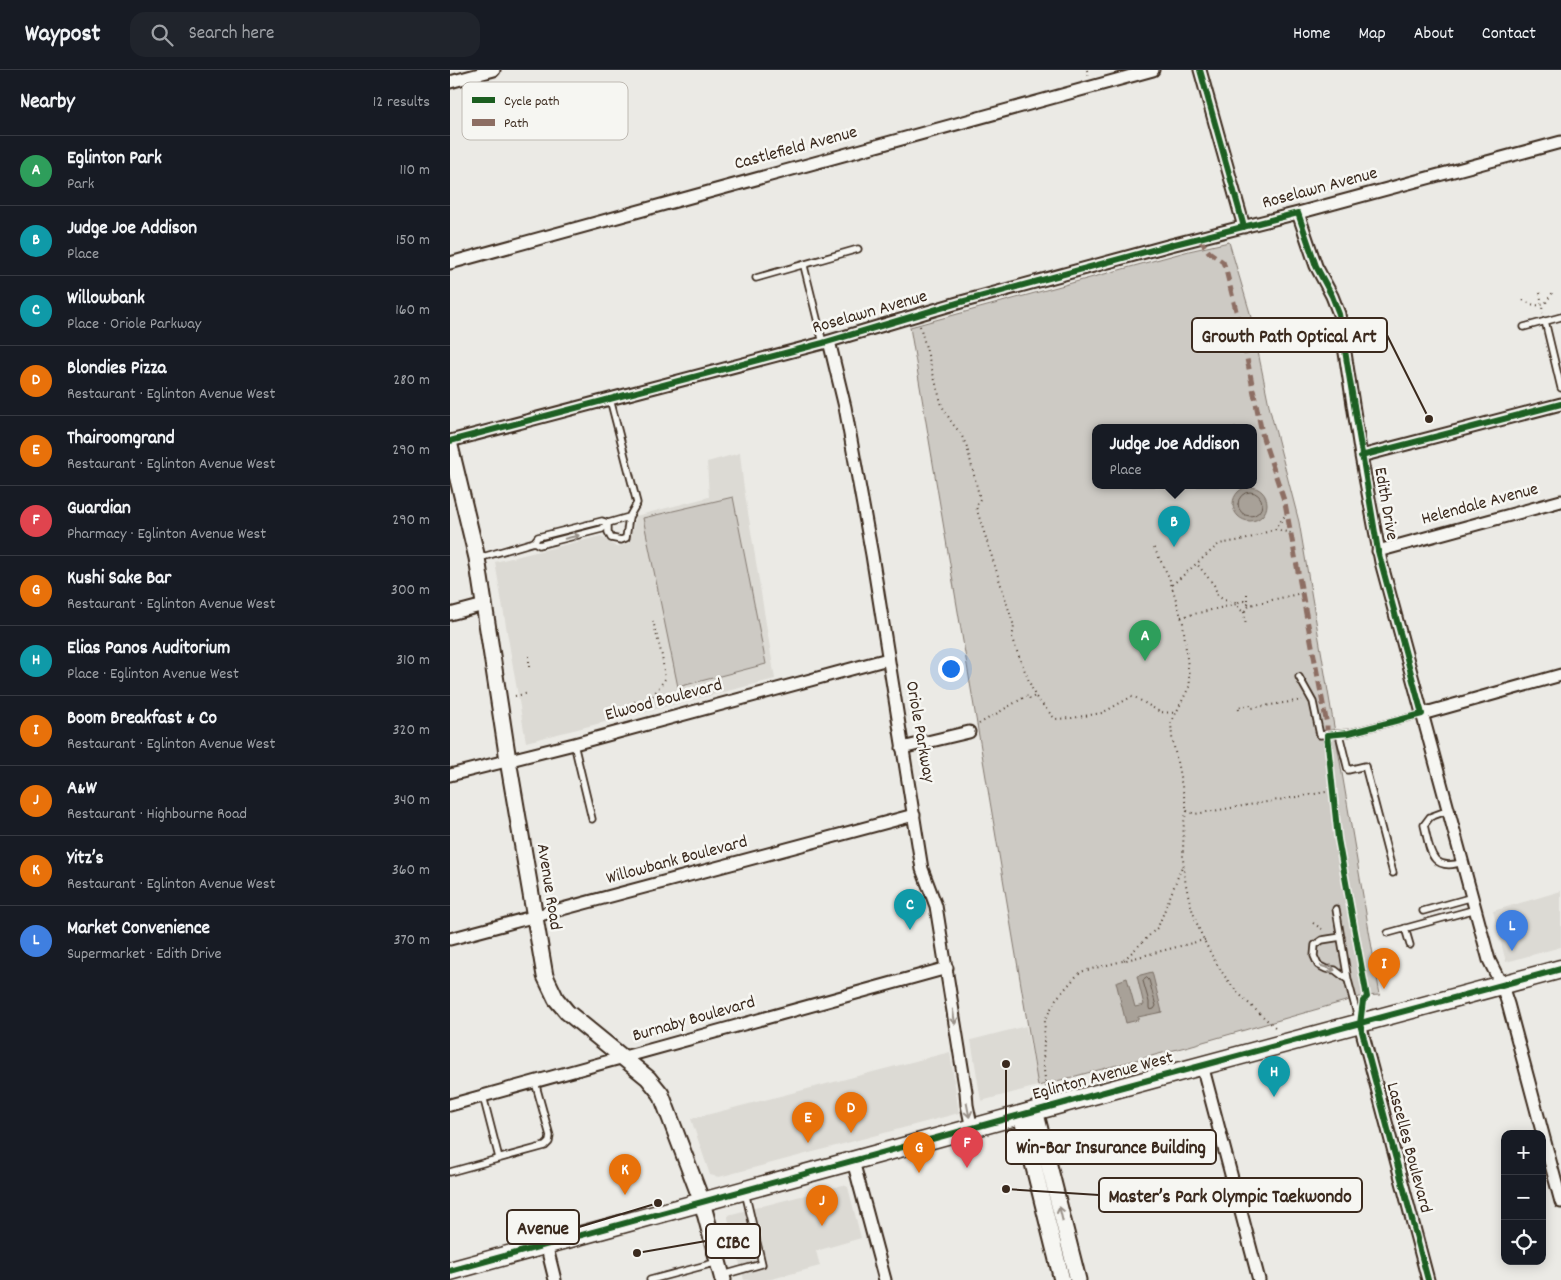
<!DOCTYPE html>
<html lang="en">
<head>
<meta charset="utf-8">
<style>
  :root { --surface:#171b24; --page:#20242c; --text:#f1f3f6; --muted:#9ea1a6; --line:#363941; --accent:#1a73e8 }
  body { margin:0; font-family:Dekko,sans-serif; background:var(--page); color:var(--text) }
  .controls { position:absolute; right:15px; bottom:15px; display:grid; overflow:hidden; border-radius:10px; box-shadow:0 2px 12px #0003 }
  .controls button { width:45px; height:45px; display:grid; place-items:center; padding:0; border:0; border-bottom:1px solid var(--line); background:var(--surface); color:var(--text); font:25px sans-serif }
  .you { position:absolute; left:500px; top:598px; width:18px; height:18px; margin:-12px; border:4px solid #fff; border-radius:50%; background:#1a73e8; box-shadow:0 0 0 8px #1a73e833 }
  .badge { display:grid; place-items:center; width:32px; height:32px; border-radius:50%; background:var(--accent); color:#fff; font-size:16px; font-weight:700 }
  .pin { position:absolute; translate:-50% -41px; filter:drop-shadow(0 1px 2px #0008) }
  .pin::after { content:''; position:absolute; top:26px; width:18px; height:15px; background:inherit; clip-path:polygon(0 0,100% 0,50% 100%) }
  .popup { position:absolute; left:642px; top:354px; width:165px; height:65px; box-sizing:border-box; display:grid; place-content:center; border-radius:10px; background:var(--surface); filter:drop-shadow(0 1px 4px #0005); font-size:16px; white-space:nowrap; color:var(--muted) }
  .popup b { font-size:19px; color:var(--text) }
  .popup::after { content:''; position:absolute; left:50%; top:100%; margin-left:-10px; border:10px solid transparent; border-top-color:var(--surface) }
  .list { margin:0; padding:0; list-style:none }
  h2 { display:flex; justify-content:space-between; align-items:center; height:65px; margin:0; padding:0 20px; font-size:21px }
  h2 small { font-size:16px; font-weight:400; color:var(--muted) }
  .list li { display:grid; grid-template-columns:32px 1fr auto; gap:15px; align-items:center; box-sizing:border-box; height:70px; padding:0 20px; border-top:1px solid var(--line) }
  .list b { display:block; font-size:19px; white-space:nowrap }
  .list p { margin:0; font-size:16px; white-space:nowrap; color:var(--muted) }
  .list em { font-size:16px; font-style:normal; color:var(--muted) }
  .icon { flex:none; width:28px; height:28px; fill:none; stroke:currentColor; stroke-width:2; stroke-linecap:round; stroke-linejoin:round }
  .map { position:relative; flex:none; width:1111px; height:1210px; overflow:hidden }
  header { display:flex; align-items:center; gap:30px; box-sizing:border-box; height:70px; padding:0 25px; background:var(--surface); border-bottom:1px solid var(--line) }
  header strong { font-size:24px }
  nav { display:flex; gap:28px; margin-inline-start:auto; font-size:18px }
  .search { width:350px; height:45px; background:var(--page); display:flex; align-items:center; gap:12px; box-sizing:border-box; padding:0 18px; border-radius:15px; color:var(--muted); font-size:19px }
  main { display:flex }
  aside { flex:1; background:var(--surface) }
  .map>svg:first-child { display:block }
  .built { fill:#dcdad4 }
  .green { fill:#cdcac4; stroke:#847a71; fill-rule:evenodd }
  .water { fill:#a8a198; stroke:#7c7167 }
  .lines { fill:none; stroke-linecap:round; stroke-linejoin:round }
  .shore { stroke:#675a4f; stroke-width:1 }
  .lane-casing { stroke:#3b2a1e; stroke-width:9 }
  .street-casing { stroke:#3b2a1e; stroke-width:15 }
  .secondary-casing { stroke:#3b2a1e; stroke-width:19 }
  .primary-casing { stroke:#3b2a1e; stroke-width:21 }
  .path { stroke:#3b2a1e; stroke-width:2; stroke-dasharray:1 4; stroke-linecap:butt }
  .lane { stroke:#f6f6f2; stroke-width:5.5 }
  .street { stroke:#f6f6f2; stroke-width:11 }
  .secondary { stroke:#f6f6f2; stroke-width:15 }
  .primary { stroke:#f6f6f2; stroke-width:18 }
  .quiet { stroke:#8d6e63; stroke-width:5; stroke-dasharray:10 5; stroke-linecap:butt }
  .cycleway-casing { stroke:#f6f6f2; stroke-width:9 }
  .cycleway { stroke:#1b5e20; stroke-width:6 }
  .oneway { stroke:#989088 }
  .labels { text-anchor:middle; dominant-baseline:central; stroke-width:5; stroke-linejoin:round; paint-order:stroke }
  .street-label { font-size:18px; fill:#3b2a1e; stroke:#f6f6f2 }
  .key { fill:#f6f6f2; stroke:#beb9b2; stroke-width:1 }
  .key-label { font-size:14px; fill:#3b2a1e }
  .leader { fill:none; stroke:#3b2a1e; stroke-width:2 }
  .callout-dot { fill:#3b2a1e; stroke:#f6f6f2; stroke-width:2 }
  .callout { fill:#f6f6f2; stroke:#3b2a1e; stroke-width:2 }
  .callout-label { font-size:19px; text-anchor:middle; font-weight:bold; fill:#3b2a1e }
</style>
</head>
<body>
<header>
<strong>Waypost</strong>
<div class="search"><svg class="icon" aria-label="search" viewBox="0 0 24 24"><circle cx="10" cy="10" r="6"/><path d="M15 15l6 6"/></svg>Search here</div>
<nav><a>Home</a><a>Map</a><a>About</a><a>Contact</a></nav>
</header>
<main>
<aside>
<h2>Nearby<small>12 results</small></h2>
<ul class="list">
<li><span class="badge" style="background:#2e9e5b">A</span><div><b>Eglinton Park</b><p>Park</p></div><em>110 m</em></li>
<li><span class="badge" style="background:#0f9aa8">B</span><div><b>Judge Joe Addison</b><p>Place</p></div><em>150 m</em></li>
<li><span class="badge" style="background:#0f9aa8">C</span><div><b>Willowbank</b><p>Place · Oriole Parkway</p></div><em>160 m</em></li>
<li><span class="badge" style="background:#e8710a">D</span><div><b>Blondies Pizza</b><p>Restaurant · Eglinton Avenue West</p></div><em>280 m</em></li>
<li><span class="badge" style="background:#e8710a">E</span><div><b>Thairoomgrand</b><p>Restaurant · Eglinton Avenue West</p></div><em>290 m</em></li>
<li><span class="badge" style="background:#e0444e">F</span><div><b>Guardian</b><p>Pharmacy · Eglinton Avenue West</p></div><em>290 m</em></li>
<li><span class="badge" style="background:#e8710a">G</span><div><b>Kushi Sake Bar</b><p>Restaurant · Eglinton Avenue West</p></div><em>300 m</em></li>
<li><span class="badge" style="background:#0f9aa8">H</span><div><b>Elias Panos Auditorium</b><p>Place · Eglinton Avenue West</p></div><em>310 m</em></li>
<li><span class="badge" style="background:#e8710a">I</span><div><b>Boom Breakfast &amp; Co</b><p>Restaurant · Eglinton Avenue West</p></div><em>320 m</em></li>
<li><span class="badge" style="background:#e8710a">J</span><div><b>A&amp;W</b><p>Restaurant · Highbourne Road</p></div><em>340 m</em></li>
<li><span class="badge" style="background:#e8710a">K</span><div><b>Yitz’s</b><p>Restaurant · Eglinton Avenue West</p></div><em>360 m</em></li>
<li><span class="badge" style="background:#3f7fe0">L</span><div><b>Market Convenience</b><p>Supermarket · Edith Drive</p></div><em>370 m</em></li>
</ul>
</aside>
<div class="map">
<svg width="1111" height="1210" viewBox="0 0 1111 1210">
  <rect width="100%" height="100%" fill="#ebeae5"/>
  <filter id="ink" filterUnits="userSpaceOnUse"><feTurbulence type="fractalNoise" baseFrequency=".02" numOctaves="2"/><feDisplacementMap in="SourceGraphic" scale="10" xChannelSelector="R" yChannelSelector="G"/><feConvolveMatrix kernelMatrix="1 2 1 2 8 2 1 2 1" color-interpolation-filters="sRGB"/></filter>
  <g filter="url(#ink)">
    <path class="built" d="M 290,383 L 293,412 L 325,609 L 76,672 L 45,492 L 151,466 L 166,477 L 179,473 L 186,446 L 259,427 L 257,392 Z
      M 1111,821 L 1111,877 L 1056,892 L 1043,841 Z
      M 576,956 L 588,1016 L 531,1031 L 521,970 Z
      M 500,982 L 509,1043 L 269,1107 L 260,1105 L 241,1049 Z
      M 393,1115 L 398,1117 L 411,1168 L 366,1181 L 370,1196 L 318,1210 L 294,1210 L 278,1148 L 278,1145 Z"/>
    <path class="green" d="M 779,172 L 800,243 L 820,340 L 849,452 L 930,925 L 913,926 L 739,976 L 588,1016 L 460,257 L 739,181 ZM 645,358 L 803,358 L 803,416 L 645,416 Z
      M 283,427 L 316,594 L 228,617 L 193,448 Z"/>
    <path class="water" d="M783 434a17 17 0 1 1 34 0a17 17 0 1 1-34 0Z
      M 702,902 L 712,942 L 688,947 L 688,950 L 676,953 L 666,912 L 677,908 L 685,937 L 694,935 L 687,906 Z"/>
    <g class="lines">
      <path class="shore" d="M788 434a12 12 0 1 1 24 0a12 12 0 1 1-24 0Z
        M 697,908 L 699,910 L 706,936 L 704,939 L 700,940 L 699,938 L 699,932 L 693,911 Z"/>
      <defs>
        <path id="lane" d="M 354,196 L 373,273
          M 306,208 L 408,179
          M 1095,251 L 1111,318
          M 1074,257 L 1111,247
          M 158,453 L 158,462 L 161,468 L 171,470 L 176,468 L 179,447 L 187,433 L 160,329
          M 84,472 L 89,475 L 152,459 L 158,453 L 179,447
          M 29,488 L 84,472 L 88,467 L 152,451 L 158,453
          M 849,607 L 863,632 L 870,665 L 899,663 L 972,644
          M 889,664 L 898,700 L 915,696 L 943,803
          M 124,674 L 142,749
          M 999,740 L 980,747 L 974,755 C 980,779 980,803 1013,792
          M 886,839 L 898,910 L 909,952
          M 973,841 L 1023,827
          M 955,858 L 960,875
          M 938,863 L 1026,839
          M 891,867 L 872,870 L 865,875 L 864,886 L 868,895 L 876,899 L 885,900 L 898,910
          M 33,1026 L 49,1088
          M 0,1102 L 95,1076 L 99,1072 L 100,1066 L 85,1012
          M 273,1205 L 312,1194 L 295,1122
          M 200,1210 L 268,1192"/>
        <path id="street" d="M 750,0 L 794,157
          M 0,12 L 44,0
          M 848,143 L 866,196 L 882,226 L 889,244 L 911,386 L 931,492 L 1039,890 L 1052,916 L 1058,934 L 1111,1132
          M 0,193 L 703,0
          M 379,271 L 395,337 L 422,485 L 472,799 L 486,836 L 516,1022 L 517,1035 L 522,1059
          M 0,371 L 373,273 L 511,232 L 721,175 L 848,143 L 1111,72
          M 911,386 L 1111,334
          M 928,481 L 1111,431
          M 0,544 L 34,535
          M 972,644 L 1111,605
          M 452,678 L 519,662
          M 0,705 L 124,674 L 438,589
          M 0,869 L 464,745
          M 910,954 L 978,1210
          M 752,995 L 809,1210
          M 0,1035 L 497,898
          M 403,1091 L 435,1210
          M 96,1174 L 105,1210"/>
        <path id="secondary" d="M 0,376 L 27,488 L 58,690 L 95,906 L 106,929 L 117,942 L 198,1008 L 211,1024 L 252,1132 L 273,1210
          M 585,1040 L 628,1210
          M 571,1045 L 612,1210"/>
        <path id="primary" d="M 0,1201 L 676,1016 L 1111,899"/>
      </defs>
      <use href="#lane" class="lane-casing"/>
      <use href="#street" class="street-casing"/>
      <use href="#secondary" class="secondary-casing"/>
      <use href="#primary" class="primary-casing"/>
      <path class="path" d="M 637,0 L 639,7
        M 1090,223 L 1093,243
        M 1073,230 C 1081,234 1085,237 1095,234 L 1103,222
        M 470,256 L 492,336 L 502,353 L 511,364 L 517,377 L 530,429 L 526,437 L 564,556 L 562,569 L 585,626 L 605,649 L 622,648 L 652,643 L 683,626 L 710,642 L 725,643
        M 825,459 L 841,463
        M 704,478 L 719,507 L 733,553 L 740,615 L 721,653 L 722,667 L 737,741 C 732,753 734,766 733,779 C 732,824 750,871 776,908 C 789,926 808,942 825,957
        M 722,515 L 769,474 L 797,469 L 825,459 L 837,443
        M 797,524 L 797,533 L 800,535 L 852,523
        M 794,542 L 796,556
        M 731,547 L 787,534 L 789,539 L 794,542 L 800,535 L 794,531 L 789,532 L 787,534 L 785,532 L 774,530 L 768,526 L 764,515 L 747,494
        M 79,586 L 79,600
        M 65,626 L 79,623
        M 184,632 L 201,628 L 215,609 L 212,586 L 203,551
        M 789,640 L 788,637 L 801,635 L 802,638 L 852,630
        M 529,654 L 578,625 L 580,629 L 585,626
        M 737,741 L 745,744 L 882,721
        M 863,853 L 872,859
        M 674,890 L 708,857 L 733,794
        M 596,1017 L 593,992 L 595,950 L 606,929 L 630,902 L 758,869"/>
      <use href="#lane" class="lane"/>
      <use href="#street" class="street"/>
      <use href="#secondary" class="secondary"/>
      <use href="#primary" class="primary"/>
      <path class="quiet" d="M 749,168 L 759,182 L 773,192 L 776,200 L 793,269 L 813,368 L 835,433 L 877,655 L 877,668"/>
      <defs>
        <path id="cycleway" d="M 750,0 L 794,157
          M 0,371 L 373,273 L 511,232 L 721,175 L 848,143 L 866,196 L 882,226 L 889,244 L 928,481 L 972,644 L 899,663 L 877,665 L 888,769 L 917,927 L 913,931 L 910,954 L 978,1210
          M 911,386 L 1111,334
          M 0,1201 L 676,1016 L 1111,899"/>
      </defs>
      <use href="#cycleway" class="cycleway-casing"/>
      <use href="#cycleway" class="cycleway"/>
    </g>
    <defs><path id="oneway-shaft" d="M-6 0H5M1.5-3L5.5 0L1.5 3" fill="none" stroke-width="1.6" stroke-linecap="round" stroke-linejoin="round" transform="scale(1.25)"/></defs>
    <g class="oneway">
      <use href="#oneway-shaft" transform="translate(122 467) rotate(-14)"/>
      <use href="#oneway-shaft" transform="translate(878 898) rotate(17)"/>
      <use href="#oneway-shaft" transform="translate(504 947) rotate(81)"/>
      <use href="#oneway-shaft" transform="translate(518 1040) rotate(79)"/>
      <use href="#oneway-shaft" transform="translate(611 1144) rotate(-103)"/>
    </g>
  </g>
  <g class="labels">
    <g class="street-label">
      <text transform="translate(346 79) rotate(-15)">Castlefield Avenue</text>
      <text transform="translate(870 119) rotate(-15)">Roselawn Avenue</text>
      <text transform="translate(420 243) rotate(-16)">Roselawn Avenue</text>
      <text transform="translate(935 434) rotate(80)">Edith Drive</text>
      <text transform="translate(1030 435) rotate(-15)">Helendale Avenue</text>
      <text transform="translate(214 631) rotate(-15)">Elwood Boulevard</text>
      <text transform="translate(469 662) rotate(80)">Oriole Parkway</text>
      <text transform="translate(227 791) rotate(-15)">Willowbank Boulevard</text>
      <text transform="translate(98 817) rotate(81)">Avenue Road</text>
      <text transform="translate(244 950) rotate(-16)">Burnaby Boulevard</text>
      <text transform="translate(653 1007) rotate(-15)">Eglinton Avenue West</text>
      <text transform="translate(958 1078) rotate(75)">Lascelles Boulevard</text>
    </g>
  </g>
  <rect x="12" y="12" width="166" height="58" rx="8" class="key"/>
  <rect x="22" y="27" width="23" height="6" fill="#1b5e20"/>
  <rect x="22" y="49" width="23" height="7" fill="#8d6e63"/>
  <g class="key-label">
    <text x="54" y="35">Cycle path</text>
    <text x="54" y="57">Path</text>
  </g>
  <path class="leader" d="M979 349L937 265M556 994L556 1077M556 1119L649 1125M208 1133L129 1157M187 1183L256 1171"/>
  <g class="callout-dot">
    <circle cx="979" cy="349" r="5"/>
    <circle cx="556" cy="994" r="5"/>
    <circle cx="556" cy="1119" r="5"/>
    <circle cx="208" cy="1133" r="5"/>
    <circle cx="187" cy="1183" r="5"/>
  </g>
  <g class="callout">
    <rect x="742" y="248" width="195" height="34" rx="5"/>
    <rect x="556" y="1060" width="210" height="34" rx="5"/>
    <rect x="649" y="1108" width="263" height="34" rx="5"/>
    <rect x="57" y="1140" width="72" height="34" rx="5"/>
    <rect x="256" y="1154" width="54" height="34" rx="5"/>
  </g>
  <g class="callout-label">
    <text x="839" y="272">Growth Path Optical Art</text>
    <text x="661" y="1083">Win-Bar Insurance Building</text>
    <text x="780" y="1132">Master’s Park Olympic Taekwondo</text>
    <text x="93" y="1164">Avenue</text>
    <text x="283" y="1178">CIBC</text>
  </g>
</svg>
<div class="controls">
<button>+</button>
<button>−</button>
<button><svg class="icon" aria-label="locate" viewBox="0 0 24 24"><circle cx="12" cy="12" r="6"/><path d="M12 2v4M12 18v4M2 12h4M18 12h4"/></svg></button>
</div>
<div class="you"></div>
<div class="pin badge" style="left:695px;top:591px;background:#2e9e5b">A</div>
<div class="pin badge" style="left:724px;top:477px;background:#0f9aa8">B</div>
<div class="popup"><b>Judge Joe Addison</b>Place</div>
<div class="pin badge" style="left:460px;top:860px;background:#0f9aa8">C</div>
<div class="pin badge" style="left:401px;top:1063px;background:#e8710a">D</div>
<div class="pin badge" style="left:358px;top:1073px;background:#e8710a">E</div>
<div class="pin badge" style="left:517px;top:1098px;background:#e0444e">F</div>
<div class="pin badge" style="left:469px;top:1103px;background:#e8710a">G</div>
<div class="pin badge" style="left:824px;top:1027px;background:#0f9aa8">H</div>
<div class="pin badge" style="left:934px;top:919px;background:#e8710a">I</div>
<div class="pin badge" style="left:372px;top:1156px;background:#e8710a">J</div>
<div class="pin badge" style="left:175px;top:1125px;background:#e8710a">K</div>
<div class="pin badge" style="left:1062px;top:881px;background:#3f7fe0">L</div>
</div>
</main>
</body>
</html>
